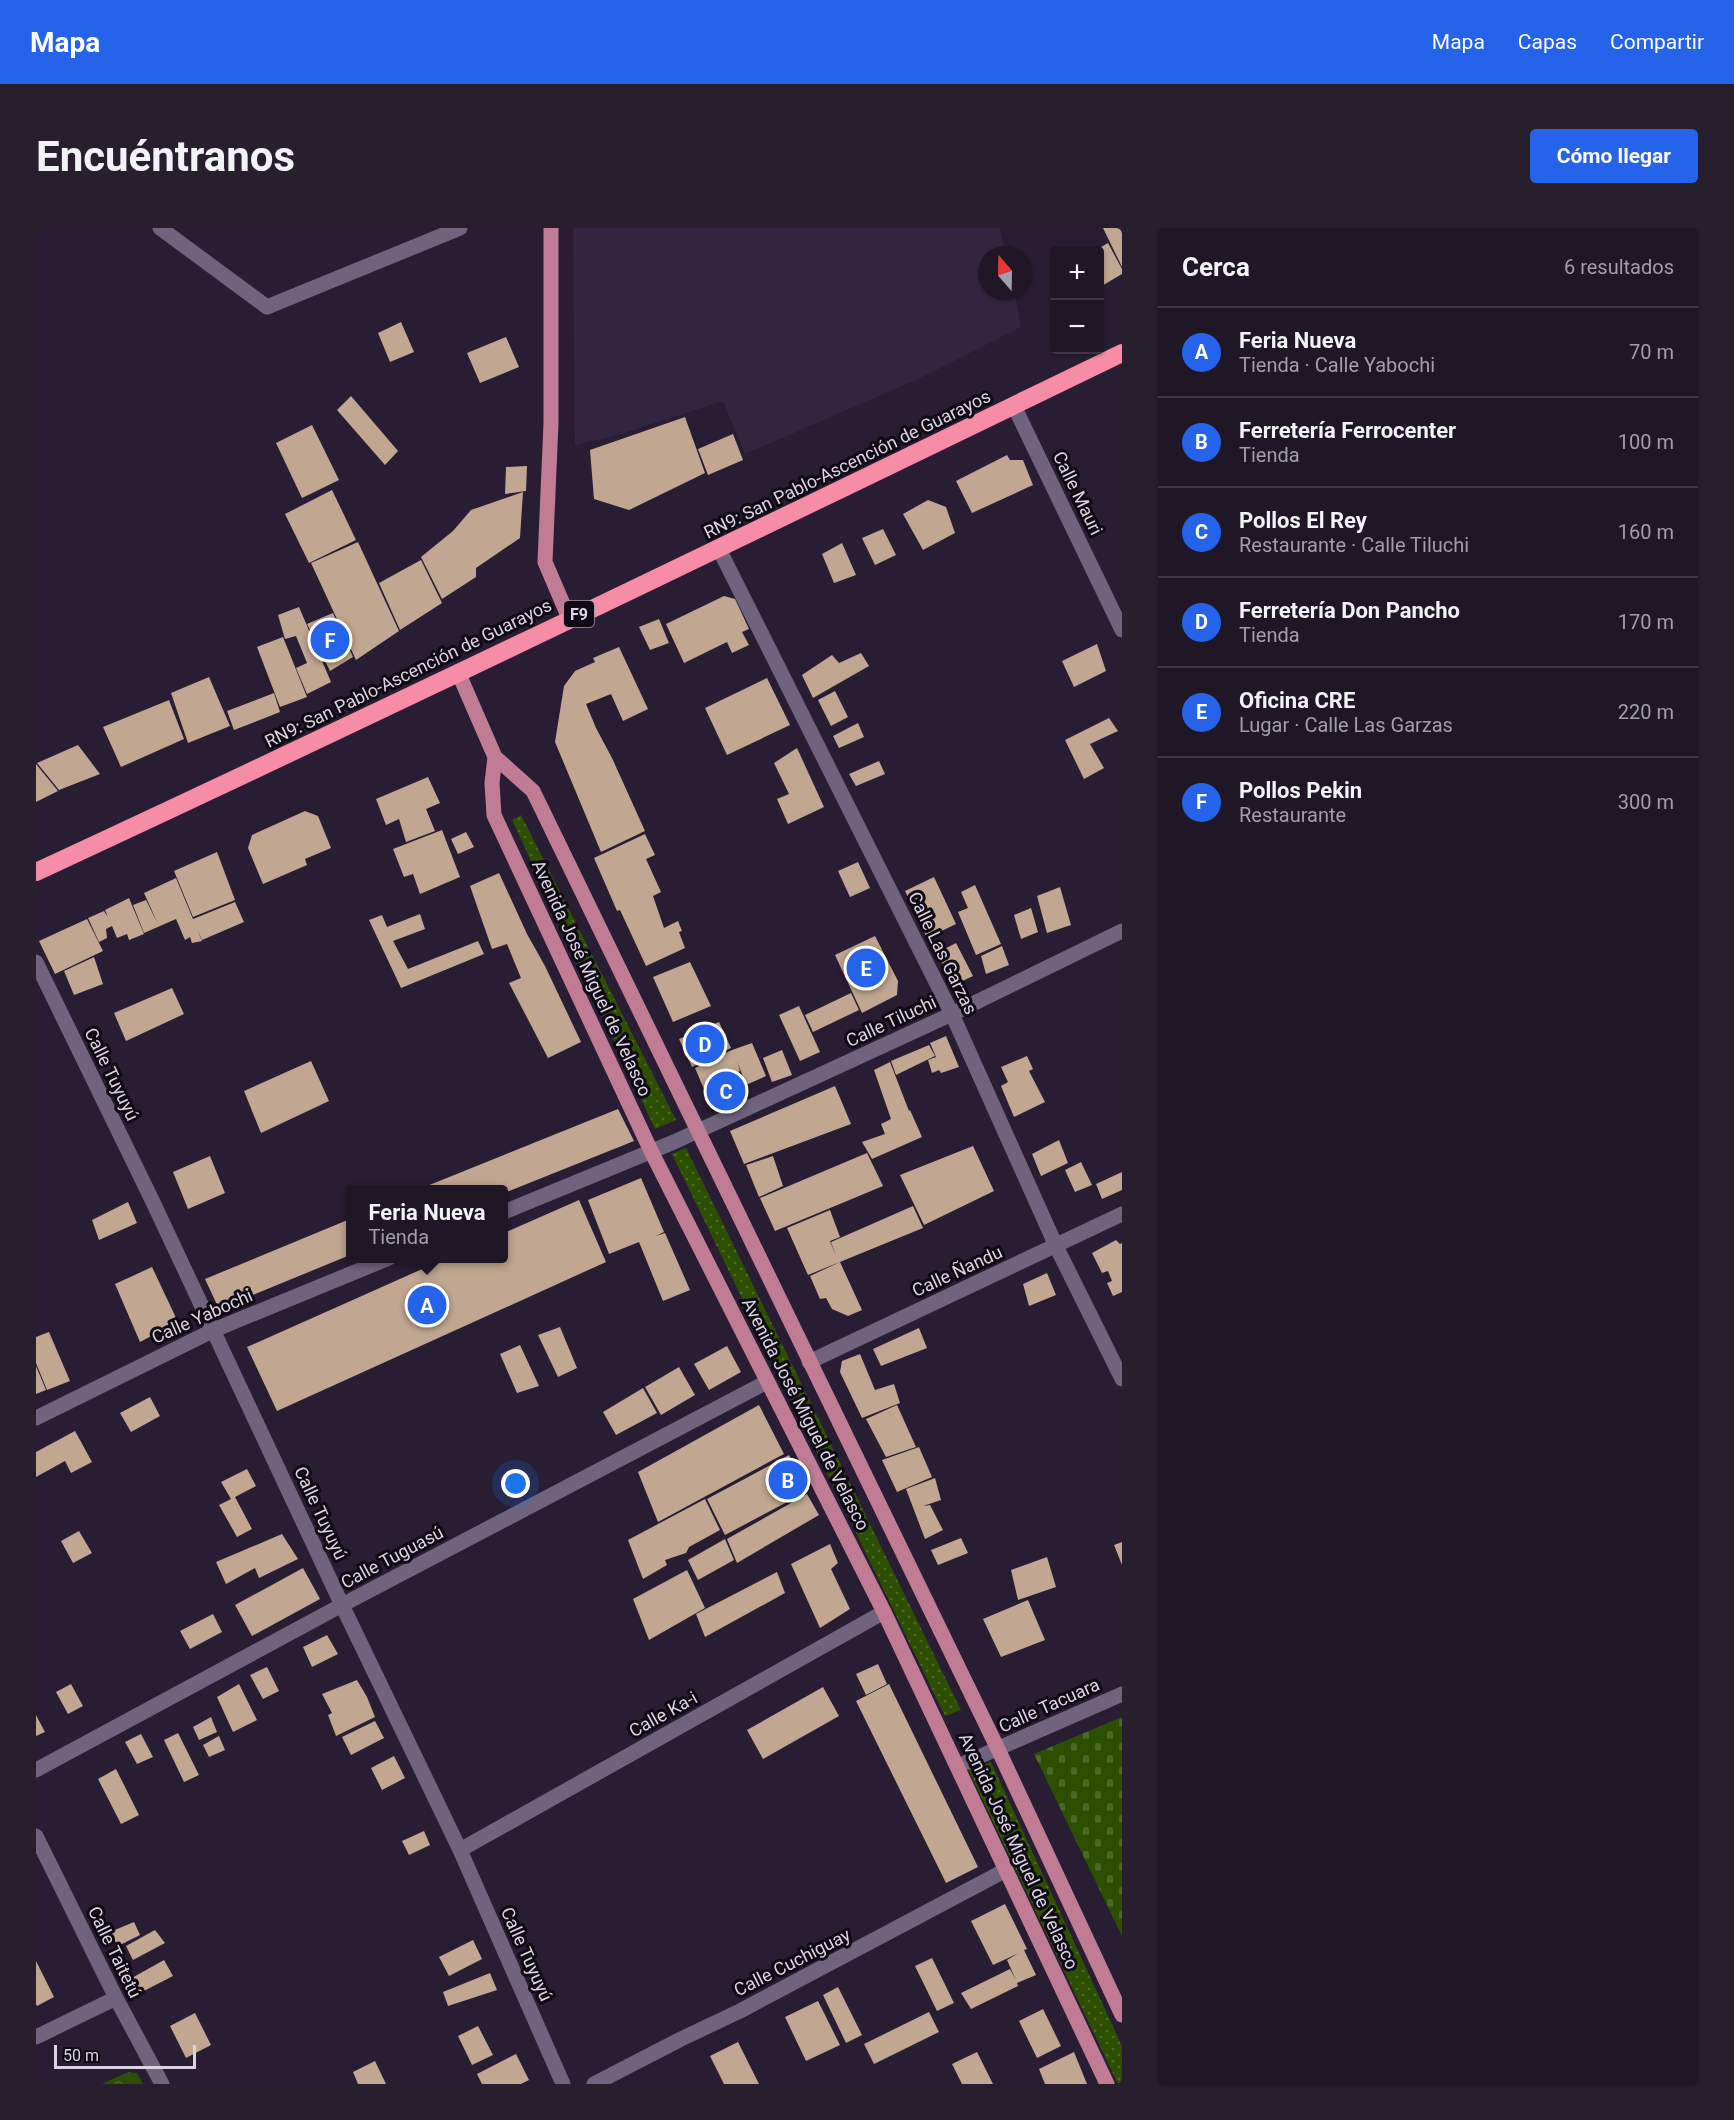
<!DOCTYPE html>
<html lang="es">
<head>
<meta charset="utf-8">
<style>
  :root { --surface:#1f1626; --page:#271f2e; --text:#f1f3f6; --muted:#a19fa7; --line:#3c3543; --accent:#2563eb }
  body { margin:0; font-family:Roboto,sans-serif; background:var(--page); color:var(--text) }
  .controls { position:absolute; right:18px; top:18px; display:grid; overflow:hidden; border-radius:6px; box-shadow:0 2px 4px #0004 }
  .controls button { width:54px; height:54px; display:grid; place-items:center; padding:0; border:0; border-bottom:2px solid var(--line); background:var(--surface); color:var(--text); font:30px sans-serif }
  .compass { position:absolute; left:942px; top:18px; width:54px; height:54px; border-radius:50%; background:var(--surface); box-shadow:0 2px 4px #0004; rotate:340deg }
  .scale { position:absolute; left:18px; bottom:15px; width:142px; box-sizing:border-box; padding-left:6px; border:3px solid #dbd4e2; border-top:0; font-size:16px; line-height:21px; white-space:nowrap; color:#dbd4e2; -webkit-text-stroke:4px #0f0a14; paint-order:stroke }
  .you { position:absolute; left:480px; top:1256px; width:21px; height:21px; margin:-15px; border:4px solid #fff; border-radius:50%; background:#1a73e8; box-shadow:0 0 0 9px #1a73e833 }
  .badge { display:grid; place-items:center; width:39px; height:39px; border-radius:50%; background:var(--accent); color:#fff; font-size:20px; font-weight:700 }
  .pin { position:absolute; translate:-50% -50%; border:3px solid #fff; box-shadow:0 2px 6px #0006 }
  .popup { position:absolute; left:310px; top:957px; width:162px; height:78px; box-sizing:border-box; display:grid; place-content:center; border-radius:6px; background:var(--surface); filter:drop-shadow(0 2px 4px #0005); font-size:20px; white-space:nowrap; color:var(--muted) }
  .popup b { font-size:22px; color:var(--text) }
  .popup::after { content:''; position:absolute; left:50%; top:100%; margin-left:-12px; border:12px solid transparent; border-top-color:var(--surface) }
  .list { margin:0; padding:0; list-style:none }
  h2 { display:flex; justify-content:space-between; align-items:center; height:78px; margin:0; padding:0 24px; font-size:26px }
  h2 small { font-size:20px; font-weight:400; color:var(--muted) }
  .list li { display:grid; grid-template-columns:39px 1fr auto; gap:18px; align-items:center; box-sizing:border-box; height:90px; padding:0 24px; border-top:2px solid var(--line) }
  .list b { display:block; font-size:22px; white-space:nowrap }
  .list p { margin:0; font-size:20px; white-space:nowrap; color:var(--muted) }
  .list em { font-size:20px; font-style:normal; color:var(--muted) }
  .map { position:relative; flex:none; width:1086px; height:1856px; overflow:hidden; border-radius:6px }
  header { display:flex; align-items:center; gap:36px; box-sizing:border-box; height:84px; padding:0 30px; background:var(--accent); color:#fff }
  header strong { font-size:28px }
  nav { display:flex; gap:33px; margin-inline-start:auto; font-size:21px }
  .intro { display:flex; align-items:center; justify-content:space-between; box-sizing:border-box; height:144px; padding:0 36px }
  h1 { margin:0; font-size:42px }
  .button { padding:15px 27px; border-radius:6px; background:var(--accent); color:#fff; font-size:21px; font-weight:700 }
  main { display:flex; gap:36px; padding:0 36px }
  aside { flex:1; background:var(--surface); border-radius:6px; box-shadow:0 2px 4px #0004 }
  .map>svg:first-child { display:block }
  .built { fill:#332540 }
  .cemetery { fill:url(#cemetery-stones) }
  .park { fill:url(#park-crowns) }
  .garden { fill:url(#garden-dots) }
  .building { fill:#c1a791 }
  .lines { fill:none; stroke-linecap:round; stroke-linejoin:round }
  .minor { stroke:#70637d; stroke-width:15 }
  .major { stroke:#c07c95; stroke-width:15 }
  .highway { stroke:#f68ca5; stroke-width:18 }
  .labels { text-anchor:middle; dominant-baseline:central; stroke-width:6; stroke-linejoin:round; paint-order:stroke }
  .shield { fill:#0f0a14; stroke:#9e97a4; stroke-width:1.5 }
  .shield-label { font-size:16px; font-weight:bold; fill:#dbd4e2 }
  .street-label { font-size:18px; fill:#dbd4e2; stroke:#0f0a14 }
</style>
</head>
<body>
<header>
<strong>Mapa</strong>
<nav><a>Mapa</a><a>Capas</a><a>Compartir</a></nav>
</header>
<div class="intro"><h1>Encuéntranos</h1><a class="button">Cómo llegar</a></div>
<main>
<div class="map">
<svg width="1086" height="1856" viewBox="0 0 1086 1856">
  <defs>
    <pattern id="cemetery-stones" width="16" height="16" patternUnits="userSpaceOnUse" patternTransform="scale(1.5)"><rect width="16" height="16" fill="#2d5000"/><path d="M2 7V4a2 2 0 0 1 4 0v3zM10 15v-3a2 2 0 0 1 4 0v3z" fill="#4b6825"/></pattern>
    <pattern id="park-crowns" width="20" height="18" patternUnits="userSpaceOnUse" patternTransform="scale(1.5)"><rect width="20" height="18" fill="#2d5000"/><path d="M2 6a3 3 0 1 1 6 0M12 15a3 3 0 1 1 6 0" fill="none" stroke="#4b6825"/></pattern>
    <pattern id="garden-dots" width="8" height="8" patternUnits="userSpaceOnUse" patternTransform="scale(1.5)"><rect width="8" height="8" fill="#2d5000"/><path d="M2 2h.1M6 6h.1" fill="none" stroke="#4b6825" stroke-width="1.8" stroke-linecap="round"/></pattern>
  </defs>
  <rect width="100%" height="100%" fill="#291d33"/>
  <path class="built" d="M 537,0 L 964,0 L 970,27 L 951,27 L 951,63 L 978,63 L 985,99 L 882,151 L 709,226 L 687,173 L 578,208 L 539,217 Z"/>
  <path class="cemetery" d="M 1086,1489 L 1086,1708 L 998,1526 Z"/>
  <path class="park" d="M 92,1844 L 101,1845 L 107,1856 L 66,1856 Z"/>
  <path class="garden" d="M 485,587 L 640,892 L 619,901 L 476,592 Z
    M 650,920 L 925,1482 L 909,1488 L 636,926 Z
    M 955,1534 L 1086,1818 L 1086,1856 L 1082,1856 L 932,1541 Z"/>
  <path class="building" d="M 1067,0 L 1086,0 L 1086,39 Z
    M 1072,15 L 1086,41 L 1086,46 L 1064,59 L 1064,22 L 1060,22 Z
    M 365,94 L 378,124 L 354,134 L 342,105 Z
    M 470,109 L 483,139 L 444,155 L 431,125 Z
    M 315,168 L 362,223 L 349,237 L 301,182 Z
    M 649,189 L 669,245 L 593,282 L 558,271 L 554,222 Z
    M 276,197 L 303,252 L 266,270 L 240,215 Z
    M 697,206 L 707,232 L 672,247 L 662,221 Z
    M 971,227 L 974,232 L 987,232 L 997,257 L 936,285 L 920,253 Z
    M 491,238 L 490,263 L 469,266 L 470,239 Z
    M 296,262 L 320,312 L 273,335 L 249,286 Z
    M 487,264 L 484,310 L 440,340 L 440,349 L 406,371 L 385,329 L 417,303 L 435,282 Z
    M 892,272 L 910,279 L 919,305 L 887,322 L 867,286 Z
    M 847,301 L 860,327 L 839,337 L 826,310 Z
    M 322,314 L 363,403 L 320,432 L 275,335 Z
    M 806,315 L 820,347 L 798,355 L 786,326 Z
    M 385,332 L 406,375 L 364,402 L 343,355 Z
    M 688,368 L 699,371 L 713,401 L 706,404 L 713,417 L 696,425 L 691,414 L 648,435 L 630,396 Z
    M 263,379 L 295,454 L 271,466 L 260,440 L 271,435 L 260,408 L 249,411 L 242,387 Z
    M 297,385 L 317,429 L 294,443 L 271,396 Z
    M 623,391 L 633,415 L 614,422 L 603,399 Z
    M 247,409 L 271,469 L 244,479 L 221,419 Z
    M 1061,416 L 1070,443 L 1038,459 L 1026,433 Z
    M 583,419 L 612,481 L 587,493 L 575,466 L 550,476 L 560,500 L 576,530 L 609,603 L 565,624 L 519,514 L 528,458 L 539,443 L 559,434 L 557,430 Z
    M 825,425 L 833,438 L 777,470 L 766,447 L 796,427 L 803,435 Z
    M 173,449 L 194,498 L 152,515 L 135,465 Z
    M 731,450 L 754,497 L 691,527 L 669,480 Z
    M 799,463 L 812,489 L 795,498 L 782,472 Z
    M 238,465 L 244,484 L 198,502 L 191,483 Z
    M 133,472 L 148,511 L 85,539 L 67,499 Z
    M 1073,490 L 1082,503 L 1054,516 L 1068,540 L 1048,551 L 1029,512 Z
    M 822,495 L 828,509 L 803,520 L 797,508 Z
    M 42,517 L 64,546 L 23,562 L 1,535 Z
    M 761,520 L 788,579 L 752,596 L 741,571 L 753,566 L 738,535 Z
    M 843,533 L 849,546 L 820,558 L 813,546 Z
    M 0,536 L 22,563 L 0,574 Z
    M 392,549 L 404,575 L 390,581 L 399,603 L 370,614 L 363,591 L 350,597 L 340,571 Z
    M 269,583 L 282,588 L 295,620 L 269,631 L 271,637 L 227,656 L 212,620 L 216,607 Z
    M 406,602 L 424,649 L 384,666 L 377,646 L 368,649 L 357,621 Z
    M 430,604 L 438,619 L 422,626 L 415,611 Z
    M 609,606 L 619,627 L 610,631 L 625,664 L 617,668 L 628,700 L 642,693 L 646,703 L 643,704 L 649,720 L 610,738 L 584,682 L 581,683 L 558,630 Z
    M 181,624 L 199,672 L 157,689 L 138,643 Z
    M 822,634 L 834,660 L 814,669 L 802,643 Z
    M 463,645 L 491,706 L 509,738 L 545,814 L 512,830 L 473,755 L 485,750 L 471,716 L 456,721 L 434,658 Z
    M 898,649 L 920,696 L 891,710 L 869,663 Z
    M 140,650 L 157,691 L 199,674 L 208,694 L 166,712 L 161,701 L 166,713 L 156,715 L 154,709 L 149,712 L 140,691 L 108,705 L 97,677 L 110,672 L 122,696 L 108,665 Z
    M 939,657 L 965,716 L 940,727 L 922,684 L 932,680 L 925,664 Z
    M 1024,659 L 1035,697 L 1011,705 L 1001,668 Z
    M 93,670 L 108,706 L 93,712 L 91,706 L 81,710 L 76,698 L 70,701 L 71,710 L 63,714 L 52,690 L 68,683 L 72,689 L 69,682 Z
    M 995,680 L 1002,704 L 985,711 L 978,687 Z
    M 384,686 L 389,701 L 357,713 L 372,741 L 442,713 L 448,726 L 365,760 L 333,692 L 346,687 L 351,699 Z
    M 51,691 L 67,723 L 19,746 L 3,713 Z
    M 839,708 L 862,753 L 861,767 L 826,785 L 799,727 Z
    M 920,715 L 937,748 L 918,757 L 901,725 Z
    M 966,718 L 973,737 L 950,746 L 945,728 Z
    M 58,729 L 67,756 L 38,767 L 28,743 Z
    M 654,734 L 675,778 L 637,794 L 617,749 Z
    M 136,760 L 148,786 L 90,813 L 78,785 Z
    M 815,765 L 823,782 L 777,804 L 769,787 Z
    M 763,778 L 784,824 L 764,833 L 743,787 Z
    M 683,794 L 695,820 L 656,839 L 643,811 Z
    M 910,808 L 923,839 L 905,845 L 903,842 L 896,845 L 892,832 L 900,829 L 894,815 Z
    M 716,815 L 730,848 L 710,857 L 701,833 L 704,843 L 668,861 L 659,840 L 696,822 Z
    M 893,817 L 899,828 L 860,847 L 855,833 Z
    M 746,822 L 756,847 L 736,854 L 727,830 Z
    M 991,828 L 997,841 L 993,843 L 1009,874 L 978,889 L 965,858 L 972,854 L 965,839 Z
    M 275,833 L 293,873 L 225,905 L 208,863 Z
    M 854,834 L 873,883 L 874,882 L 886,909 L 836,931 L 826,914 L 849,906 L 845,896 L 855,891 L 838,842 Z
    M 703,845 L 712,864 L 677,879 L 669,862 Z
    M 799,858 L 815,896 L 708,936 L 694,903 Z
    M 582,881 L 598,913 L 468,965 L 468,962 L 381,962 Z
    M 1023,912 L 1032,935 L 1005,948 L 996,926 Z
    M 937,918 L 958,963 L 888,997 L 864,947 Z
    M 831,925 L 847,958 L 739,1003 L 724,970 Z
    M 174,928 L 189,965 L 152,981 L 137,944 Z
    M 737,928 L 747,958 L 723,969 L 710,937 Z
    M 1045,934 L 1056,957 L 1039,964 L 1029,942 Z
    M 1086,944 L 1086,962 L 1066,971 L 1060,956 Z
    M 605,950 L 628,1004 L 620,1008 L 629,1005 L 654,1062 L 627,1073 L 603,1014 L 573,1026 L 552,972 Z
    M 543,972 L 570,1034 L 241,1183 L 211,1119 L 411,1030 L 468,1030 L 468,1005 Z
    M 92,974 L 101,995 L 63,1012 L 56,992 Z
    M 877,978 L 887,1000 L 772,1047 L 751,1000 L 794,982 L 804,1009 L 794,1013 L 800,1028 L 795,1014 Z
    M 314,991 L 314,1027 L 183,1081 L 169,1051 Z
    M 1080,1012 L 1084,1016 L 1086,1015 L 1086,1064 L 1077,1068 L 1071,1055 L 1076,1053 L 1072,1043 L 1066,1045 L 1056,1025 Z
    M 804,1034 L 826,1082 L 812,1088 L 796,1081 L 790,1070 L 784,1071 L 774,1048 Z
    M 116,1039 L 142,1094 L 104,1114 L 79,1056 Z
    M 1011,1045 L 1020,1067 L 993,1078 L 987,1056 Z
    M 524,1099 L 541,1140 L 522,1149 L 502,1107 Z
    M 883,1100 L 891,1120 L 845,1138 L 837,1121 Z
    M 13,1104 L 34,1153 L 11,1162 L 0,1135 L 0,1109 Z
    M 484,1117 L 503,1158 L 481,1165 L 464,1126 Z
    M 691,1118 L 705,1144 L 673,1162 L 658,1136 Z
    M 824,1126 L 839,1162 L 858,1156 L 864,1175 L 826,1190 L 804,1144 L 806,1133 Z
    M 0,1138 L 10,1162 L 0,1166 Z
    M 643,1139 L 659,1167 L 625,1187 L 609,1159 Z
    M 607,1160 L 621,1185 L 580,1207 L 567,1184 Z
    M 114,1169 L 124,1188 L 95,1204 L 84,1185 Z
    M 723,1177 L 748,1226 L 622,1294 L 602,1244 Z
    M 861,1177 L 880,1219 L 850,1229 L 830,1191 Z
    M 39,1203 L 56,1234 L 35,1245 L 29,1233 L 0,1249 L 0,1224 Z
    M 883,1219 L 896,1249 L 861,1264 L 846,1232 Z
    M 753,1227 L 770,1264 L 689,1307 L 671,1271 Z
    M 211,1241 L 220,1258 L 199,1269 L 216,1301 L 201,1309 L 183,1277 L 195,1271 L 185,1254 Z
    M 899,1250 L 905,1272 L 887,1278 L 894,1277 L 907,1302 L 889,1311 L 870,1261 Z
    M 771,1266 L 783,1287 L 701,1335 L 691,1311 Z
    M 669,1271 L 684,1302 L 653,1319 L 650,1325 L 629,1332 L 631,1337 L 607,1351 L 592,1312 Z
    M 43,1303 L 56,1325 L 37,1335 L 25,1313 Z
    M 246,1306 L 262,1331 L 223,1350 L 219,1340 L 190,1356 L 180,1334 Z
    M 925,1310 L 932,1325 L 902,1337 L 895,1322 Z
    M 689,1311 L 698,1332 L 662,1352 L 652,1332 Z
    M 1086,1314 L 1086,1337 L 1078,1317 Z
    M 794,1316 L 802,1335 L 795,1341 L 814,1381 L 784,1400 L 755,1336 Z
    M 1011,1329 L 1020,1359 L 982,1372 L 975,1342 Z
    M 267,1340 L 284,1371 L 216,1408 L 199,1377 Z
    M 651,1342 L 669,1380 L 613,1412 L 597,1371 Z
    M 741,1344 L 749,1365 L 669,1409 L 660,1386 Z
    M 992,1372 L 1009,1412 L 965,1429 L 947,1391 Z
    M 177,1386 L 186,1404 L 154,1421 L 144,1403 Z
    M 291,1407 L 302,1426 L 276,1439 L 267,1419 Z
    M 842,1436 L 851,1456 L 830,1467 L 820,1446 Z
    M 231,1439 L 243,1463 L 227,1471 L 214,1447 Z
    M 321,1452 L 331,1469 L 339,1489 L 300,1508 L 292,1487 L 296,1485 L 286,1466 Z
    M 35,1456 L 47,1478 L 32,1486 L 20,1464 Z
    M 203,1456 L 221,1492 L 197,1504 L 181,1469 Z
    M 853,1456 L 942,1639 L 910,1655 L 820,1473 Z
    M 787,1459 L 803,1488 L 727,1531 L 711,1502 Z
    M 0,1487 L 9,1504 L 0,1508 Z
    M 175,1489 L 181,1504 L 163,1512 L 157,1499 Z
    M 339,1493 L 348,1510 L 315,1527 L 306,1509 Z
    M 142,1505 L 163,1547 L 148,1554 L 128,1512 Z
    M 105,1506 L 117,1529 L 101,1536 L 89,1514 Z
    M 183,1508 L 189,1522 L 173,1529 L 167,1517 Z
    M 358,1528 L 369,1550 L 346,1562 L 335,1540 Z
    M 80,1541 L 103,1587 L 85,1596 L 62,1551 Z
    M 388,1603 L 394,1617 L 373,1627 L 366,1613 Z
    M 969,1676 L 991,1721 L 988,1722 L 1000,1747 L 981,1755 L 982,1758 L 935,1781 L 925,1765 L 974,1741 L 980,1752 L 971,1732 L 983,1725 L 957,1737 L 935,1693 Z
    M 98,1694 L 104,1707 L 82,1718 L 74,1704 Z
    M 119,1702 L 129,1715 L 97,1732 L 90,1718 Z
    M 437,1712 L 446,1731 L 413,1748 L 403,1729 Z
    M 896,1730 L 918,1775 L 901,1783 L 879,1738 Z
    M 128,1732 L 137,1748 L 102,1766 L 94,1751 Z
    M 0,1733 L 18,1769 L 1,1778 L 0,1776 Z
    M 454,1745 L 461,1762 L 412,1778 L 407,1764 Z
    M 802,1759 L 826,1807 L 810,1815 L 787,1767 Z
    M 782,1773 L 804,1817 L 770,1833 L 749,1789 Z
    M 1007,1781 L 1025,1818 L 1001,1830 L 983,1793 Z
    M 893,1784 L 903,1804 L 838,1836 L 828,1816 Z
    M 159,1785 L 175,1817 L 150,1830 L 134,1798 Z
    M 442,1798 L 457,1827 L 436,1837 L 422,1808 Z
    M 702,1814 L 723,1856 L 688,1856 L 674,1828 Z
    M 941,1824 L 957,1856 L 926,1856 L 916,1836 Z
    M 1038,1824 L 1051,1856 L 1009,1856 L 1003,1841 Z
    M 480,1826 L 493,1852 L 485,1856 L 446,1856 L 441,1846 Z
    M 339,1833 L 350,1856 L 322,1856 L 317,1844 Z"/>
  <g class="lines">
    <path class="minor" d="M 124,0 L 231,79 L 424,0
      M 978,178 L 1086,402
      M 683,321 L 916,786 L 1020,1018 L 1086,1151
      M 0,734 L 116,972 L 306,1377 L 424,1622 L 527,1856
      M 468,984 L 638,914 L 916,786 L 1086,703
      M 773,1134 L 1086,986
      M 0,1190 L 178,1102 L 353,1030
      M 922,1538 L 1086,1466
      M 0,1542 L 306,1377 L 731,1154
      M 0,1608 L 80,1770 L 126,1856
      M 424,1622 L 848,1384
      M 0,1809 L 80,1770
      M 558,1856 L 645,1811 L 704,1783 L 970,1642"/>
    <path class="major" d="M 515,0 L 515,195 L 509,334 L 533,390
      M 422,444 L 459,529 L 497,563 L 962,1521 L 1086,1787
      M 459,529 L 456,555 L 458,587 L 615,923 L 848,1384 L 1071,1856"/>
    <path class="highway" d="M 0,644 C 364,475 725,300 1086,125"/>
  </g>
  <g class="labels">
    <rect class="shield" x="528" y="373" width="30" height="26" rx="4.5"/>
    <g class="shield-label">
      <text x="543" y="386">F9</text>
    </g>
    <g class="street-label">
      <text transform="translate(811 236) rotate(-26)">RN9: San Pablo-Ascención de Guarayos</text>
      <text transform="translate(1042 265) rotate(64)">Calle Mauri</text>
      <text transform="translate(372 445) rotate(-26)">RN9: San Pablo-Ascención de Guarayos</text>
      <text transform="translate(907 725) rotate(64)">Calle Las Garzas</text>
      <text transform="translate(556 750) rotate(65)">Avenida José Miguel de Velasco</text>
      <text transform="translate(855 793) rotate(-25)">Calle Tiluchi</text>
      <text transform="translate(76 846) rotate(64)">Calle Tuyuyú</text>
      <text transform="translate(921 1043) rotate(-25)">Calle Ñandu</text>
      <text transform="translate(166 1088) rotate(-24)">Calle Yabochi</text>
      <text transform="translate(770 1186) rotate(63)">Avenida José Miguel de Velasco</text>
      <text transform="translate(285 1285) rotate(65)">Calle Tuyuyú</text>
      <text transform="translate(356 1329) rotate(-28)">Calle Tuguasú</text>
      <text transform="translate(1013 1477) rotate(-24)">Calle Tacuara</text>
      <text transform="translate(627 1486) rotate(-29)">Calle Ka-i</text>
      <text transform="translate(983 1623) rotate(65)">Avenida José Miguel de Velasco</text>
      <text transform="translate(79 1724) rotate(64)">Calle Taitetú</text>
      <text transform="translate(491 1726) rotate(66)">Calle Tuyuyú</text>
      <text transform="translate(756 1734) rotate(-27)">Calle Cuchiguay</text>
    </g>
  </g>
</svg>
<div class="controls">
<button>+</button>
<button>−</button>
</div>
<svg class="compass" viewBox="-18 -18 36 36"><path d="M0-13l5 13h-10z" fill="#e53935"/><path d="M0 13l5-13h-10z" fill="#a19fa7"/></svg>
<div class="scale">50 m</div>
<div class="you"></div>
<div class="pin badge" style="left:391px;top:1077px">A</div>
<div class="popup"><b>Feria Nueva</b>Tienda</div>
<div class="pin badge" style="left:752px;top:1252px">B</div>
<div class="pin badge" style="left:690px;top:863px">C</div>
<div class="pin badge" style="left:669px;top:816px">D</div>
<div class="pin badge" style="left:830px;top:740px">E</div>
<div class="pin badge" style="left:294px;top:412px">F</div>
</div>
<aside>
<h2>Cerca<small>6 resultados</small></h2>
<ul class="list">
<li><span class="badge">A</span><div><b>Feria Nueva</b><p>Tienda · Calle Yabochi</p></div><em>70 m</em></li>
<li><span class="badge">B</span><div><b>Ferretería Ferrocenter</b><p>Tienda</p></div><em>100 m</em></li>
<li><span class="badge">C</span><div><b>Pollos El Rey</b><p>Restaurante · Calle Tiluchi</p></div><em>160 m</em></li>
<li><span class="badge">D</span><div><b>Ferretería Don Pancho</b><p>Tienda</p></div><em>170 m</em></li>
<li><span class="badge">E</span><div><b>Oficina CRE</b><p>Lugar · Calle Las Garzas</p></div><em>220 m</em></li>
<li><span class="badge">F</span><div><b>Pollos Pekin</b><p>Restaurante</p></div><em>300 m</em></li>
</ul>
</aside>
</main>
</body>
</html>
